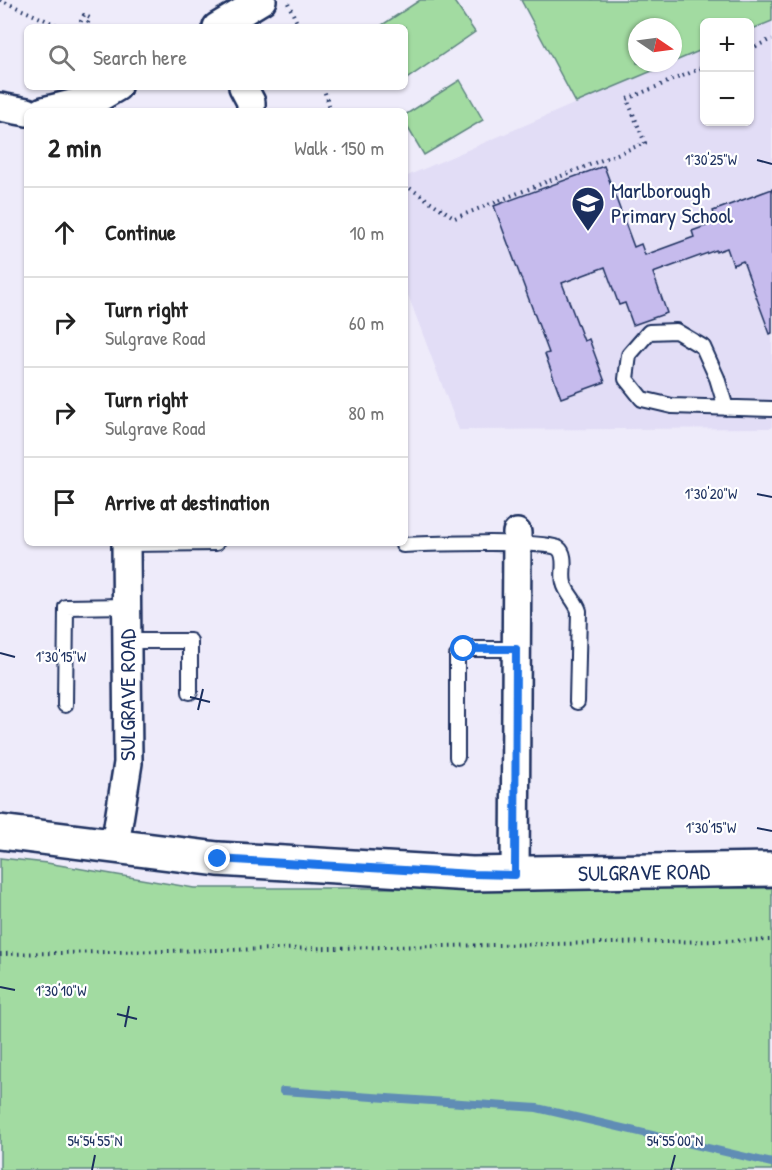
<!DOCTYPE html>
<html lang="en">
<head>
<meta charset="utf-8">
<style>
  :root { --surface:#fff; --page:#f2f2f2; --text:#222; --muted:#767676; --line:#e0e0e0 }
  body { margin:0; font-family:"Patrick Hand",sans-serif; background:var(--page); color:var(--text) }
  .controls { position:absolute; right:18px; top:18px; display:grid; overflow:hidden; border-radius:9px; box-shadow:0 2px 4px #0004 }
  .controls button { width:54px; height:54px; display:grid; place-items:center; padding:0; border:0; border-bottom:2px solid var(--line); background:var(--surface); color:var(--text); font:30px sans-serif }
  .compass { position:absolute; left:628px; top:18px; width:54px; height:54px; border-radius:50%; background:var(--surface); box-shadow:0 2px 4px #0004; rotate:103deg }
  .stop { position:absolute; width:18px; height:18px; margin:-14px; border:4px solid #1a73e8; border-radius:50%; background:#fff }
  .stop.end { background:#1a73e8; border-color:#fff; box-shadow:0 2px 6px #0008 }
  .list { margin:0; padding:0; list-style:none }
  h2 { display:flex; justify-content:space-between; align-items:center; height:78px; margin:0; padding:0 24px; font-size:26px }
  h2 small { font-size:20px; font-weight:400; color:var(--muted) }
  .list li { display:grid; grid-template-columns:39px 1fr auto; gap:18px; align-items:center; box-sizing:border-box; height:90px; padding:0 24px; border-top:2px solid var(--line) }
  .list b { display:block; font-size:22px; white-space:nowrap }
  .list p { margin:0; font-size:20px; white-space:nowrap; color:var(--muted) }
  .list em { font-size:20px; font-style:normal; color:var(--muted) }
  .icon { flex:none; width:33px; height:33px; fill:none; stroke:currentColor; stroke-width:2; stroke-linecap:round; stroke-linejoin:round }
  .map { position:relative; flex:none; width:772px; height:1170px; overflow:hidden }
  .search { position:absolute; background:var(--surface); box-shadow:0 2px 4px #0004; left:24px; top:24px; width:384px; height:66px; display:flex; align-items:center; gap:15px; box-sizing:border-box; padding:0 21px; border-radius:9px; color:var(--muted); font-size:22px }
  .panel { position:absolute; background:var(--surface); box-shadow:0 2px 4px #0004; left:24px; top:108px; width:384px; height:438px; border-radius:9px }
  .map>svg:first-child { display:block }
  .built { fill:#e2ddf6; fill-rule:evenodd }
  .green { fill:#a2dba1; stroke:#5e8580; stroke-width:1.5 }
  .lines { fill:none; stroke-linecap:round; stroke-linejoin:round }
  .stream { stroke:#608db5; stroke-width:8 }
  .building { fill:#c6bbed; stroke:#1b2f5e; stroke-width:1.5 }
  .lane-casing { stroke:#1b2f5e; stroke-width:18 }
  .street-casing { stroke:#1b2f5e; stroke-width:32 }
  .secondary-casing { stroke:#1b2f5e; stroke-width:38 }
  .path { stroke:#1b2f5e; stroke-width:4; stroke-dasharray:1.5 4.5; stroke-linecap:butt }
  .lane { stroke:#fff; stroke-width:14 }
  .street { stroke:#fff; stroke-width:27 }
  .secondary { stroke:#fff; stroke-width:33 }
  .route { stroke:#1a73e8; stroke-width:8 }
  .ticks { fill:none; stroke:#1b2f5e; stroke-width:2 }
  .labels { text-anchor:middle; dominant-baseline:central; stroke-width:4.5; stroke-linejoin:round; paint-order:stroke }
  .poi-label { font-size:22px; fill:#1b2f5e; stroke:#fff; text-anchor:start }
  .street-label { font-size:22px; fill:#1b2f5e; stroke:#fff }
  .ticks-label { font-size:15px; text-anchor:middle; fill:#1b2f5e; stroke:#fff; stroke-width:4.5; stroke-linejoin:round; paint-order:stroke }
</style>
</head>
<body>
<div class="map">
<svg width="772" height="1170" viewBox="0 0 772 1170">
  <rect width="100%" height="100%" fill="#eeebfa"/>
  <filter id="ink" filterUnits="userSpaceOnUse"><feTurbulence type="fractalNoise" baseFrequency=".0167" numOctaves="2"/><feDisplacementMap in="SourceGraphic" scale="12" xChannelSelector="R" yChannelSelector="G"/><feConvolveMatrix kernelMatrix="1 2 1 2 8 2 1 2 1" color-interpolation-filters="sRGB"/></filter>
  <g filter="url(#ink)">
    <path class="built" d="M 521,0 L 772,0 L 772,428 L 459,430 L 405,287 L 405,177 L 576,103 ZM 704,22 L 750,22 L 750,122 L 704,122 ZM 637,27 L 673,27 L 673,63 L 637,63 Z"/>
    <path class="green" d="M 420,0 L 453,0 L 475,32 L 405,80 L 405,27 L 379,27 Z
      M 521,0 L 772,0 L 772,21 L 750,30 L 750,22 L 704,22 L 704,49 L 673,62 L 673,27 L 637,27 L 637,63 L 671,63 L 576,103 Z
      M 460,80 L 483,120 L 424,155 L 405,123 L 405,115 Z
      M 0,858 L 47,863 L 194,888 L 772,888 L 772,1170 L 0,1170 Z"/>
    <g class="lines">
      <path class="stream" d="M 283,1091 L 537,1108 L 772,1163"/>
    </g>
    <path class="building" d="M 604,166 L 634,247 L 641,244 L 645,255 L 694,237 L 692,231 L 717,222 L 713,211 L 772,189 L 772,333 L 770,334 L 743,261 L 733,265 L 727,248 L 716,252 L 716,250 L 653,273 L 667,313 L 633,325 L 625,303 L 619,305 L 605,267 L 562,283 L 584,341 L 589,339 L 605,382 L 561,398 L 545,354 L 549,353 L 494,206 Z"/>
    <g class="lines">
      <defs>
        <path id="lane" d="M 726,408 L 717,378 L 703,347 L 676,331 L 649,332 L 629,355 L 626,379 L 642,399 L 672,406 L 772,409
          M 126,544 L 216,543
          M 403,545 C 425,544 547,540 558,548 C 568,555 561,573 564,583 C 566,593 576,601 579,611 L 577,702
          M 127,641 L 190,641 L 190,692
          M 65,705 L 66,607 L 127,606
          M 457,757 L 457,656 L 464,649 L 517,649"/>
        <path id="street" d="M 217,27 L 262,0
          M 243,87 L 251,102 L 251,111
          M 0,107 L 27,112
          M 43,111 L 100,97 L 117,87
          M 115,845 L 128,763 L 126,543
          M 515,875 L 517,533"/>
        <path id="secondary" d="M 0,832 L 218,859 L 472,874 L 772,869"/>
      </defs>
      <use href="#lane" class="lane-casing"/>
      <use href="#street" class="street-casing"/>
      <use href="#secondary" class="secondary-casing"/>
      <path class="path" d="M 0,0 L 61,27
        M 288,3 L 299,27
        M 78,27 L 84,15 L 90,18 L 86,27
        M 750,49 L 772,39
        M 323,87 L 331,111
        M 405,185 L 455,218 L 645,143 L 627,99 L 704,67
        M 0,954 L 772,940"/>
      <use href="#lane" class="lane"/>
      <use href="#street" class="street"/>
      <use href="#secondary" class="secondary"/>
    </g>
  </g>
  <g class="lines" filter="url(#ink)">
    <path class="route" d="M 218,859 L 472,874 L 515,875 L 516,649 L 464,649"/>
  </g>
  <path class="ticks" d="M 757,160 L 772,164M 757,494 L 772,497M 0,653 L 15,657M 190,697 L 210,702M 198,710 L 203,689M 757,828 L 772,831M 0,987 L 15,990M 117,1014 L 137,1019M 125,1027 L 129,1006M 92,1170 L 95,1155M 671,1170 L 675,1155"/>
  <defs>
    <symbol id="school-pin" viewBox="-11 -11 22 30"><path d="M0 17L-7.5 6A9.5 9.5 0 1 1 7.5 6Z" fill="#1b2f5e" stroke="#fff"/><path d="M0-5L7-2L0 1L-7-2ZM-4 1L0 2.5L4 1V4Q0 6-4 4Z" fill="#fff"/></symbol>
  </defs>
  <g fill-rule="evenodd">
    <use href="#school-pin" x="569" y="184" width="38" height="52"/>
  </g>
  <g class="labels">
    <g class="poi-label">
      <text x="611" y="190">Marlborough<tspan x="611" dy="25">Primary School</tspan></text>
    </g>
    <g class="street-label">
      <text transform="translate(127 695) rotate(-90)">SULGRAVE ROAD</text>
      <text transform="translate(644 872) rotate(-1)">SULGRAVE ROAD</text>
    </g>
  </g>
  <g class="ticks-label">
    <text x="711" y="165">1°30'25"W</text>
    <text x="711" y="499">1°30'20"W</text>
    <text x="61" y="662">1°30'15"W</text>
    <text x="711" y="833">1°30'15"W</text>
    <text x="61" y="996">1°30'10"W</text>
    <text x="95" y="1146">54°54'55"N</text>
    <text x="675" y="1146">54°55'00"N</text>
  </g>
</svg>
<div class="controls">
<button>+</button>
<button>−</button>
</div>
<svg class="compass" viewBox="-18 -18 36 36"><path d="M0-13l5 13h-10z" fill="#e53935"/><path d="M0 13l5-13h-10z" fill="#767676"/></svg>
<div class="stop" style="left:464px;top:649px"></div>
<div class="stop end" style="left:218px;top:859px"></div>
<div class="search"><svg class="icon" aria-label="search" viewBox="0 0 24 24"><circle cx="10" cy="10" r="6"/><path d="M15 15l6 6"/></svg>Search here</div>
<section class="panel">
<h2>2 min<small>Walk · 150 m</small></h2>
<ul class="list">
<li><svg class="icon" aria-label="ahead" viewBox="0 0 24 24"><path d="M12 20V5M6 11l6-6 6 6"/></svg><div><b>Continue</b></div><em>10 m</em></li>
<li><svg class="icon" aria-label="right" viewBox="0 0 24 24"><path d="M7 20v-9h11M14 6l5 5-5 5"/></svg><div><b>Turn right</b><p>Sulgrave Road</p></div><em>60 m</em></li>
<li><svg class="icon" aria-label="right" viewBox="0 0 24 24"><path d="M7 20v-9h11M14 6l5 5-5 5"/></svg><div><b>Turn right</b><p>Sulgrave Road</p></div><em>80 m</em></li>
<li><svg class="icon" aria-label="arrive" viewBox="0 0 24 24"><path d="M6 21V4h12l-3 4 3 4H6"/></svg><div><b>Arrive at destination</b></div></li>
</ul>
</section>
</div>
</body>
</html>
